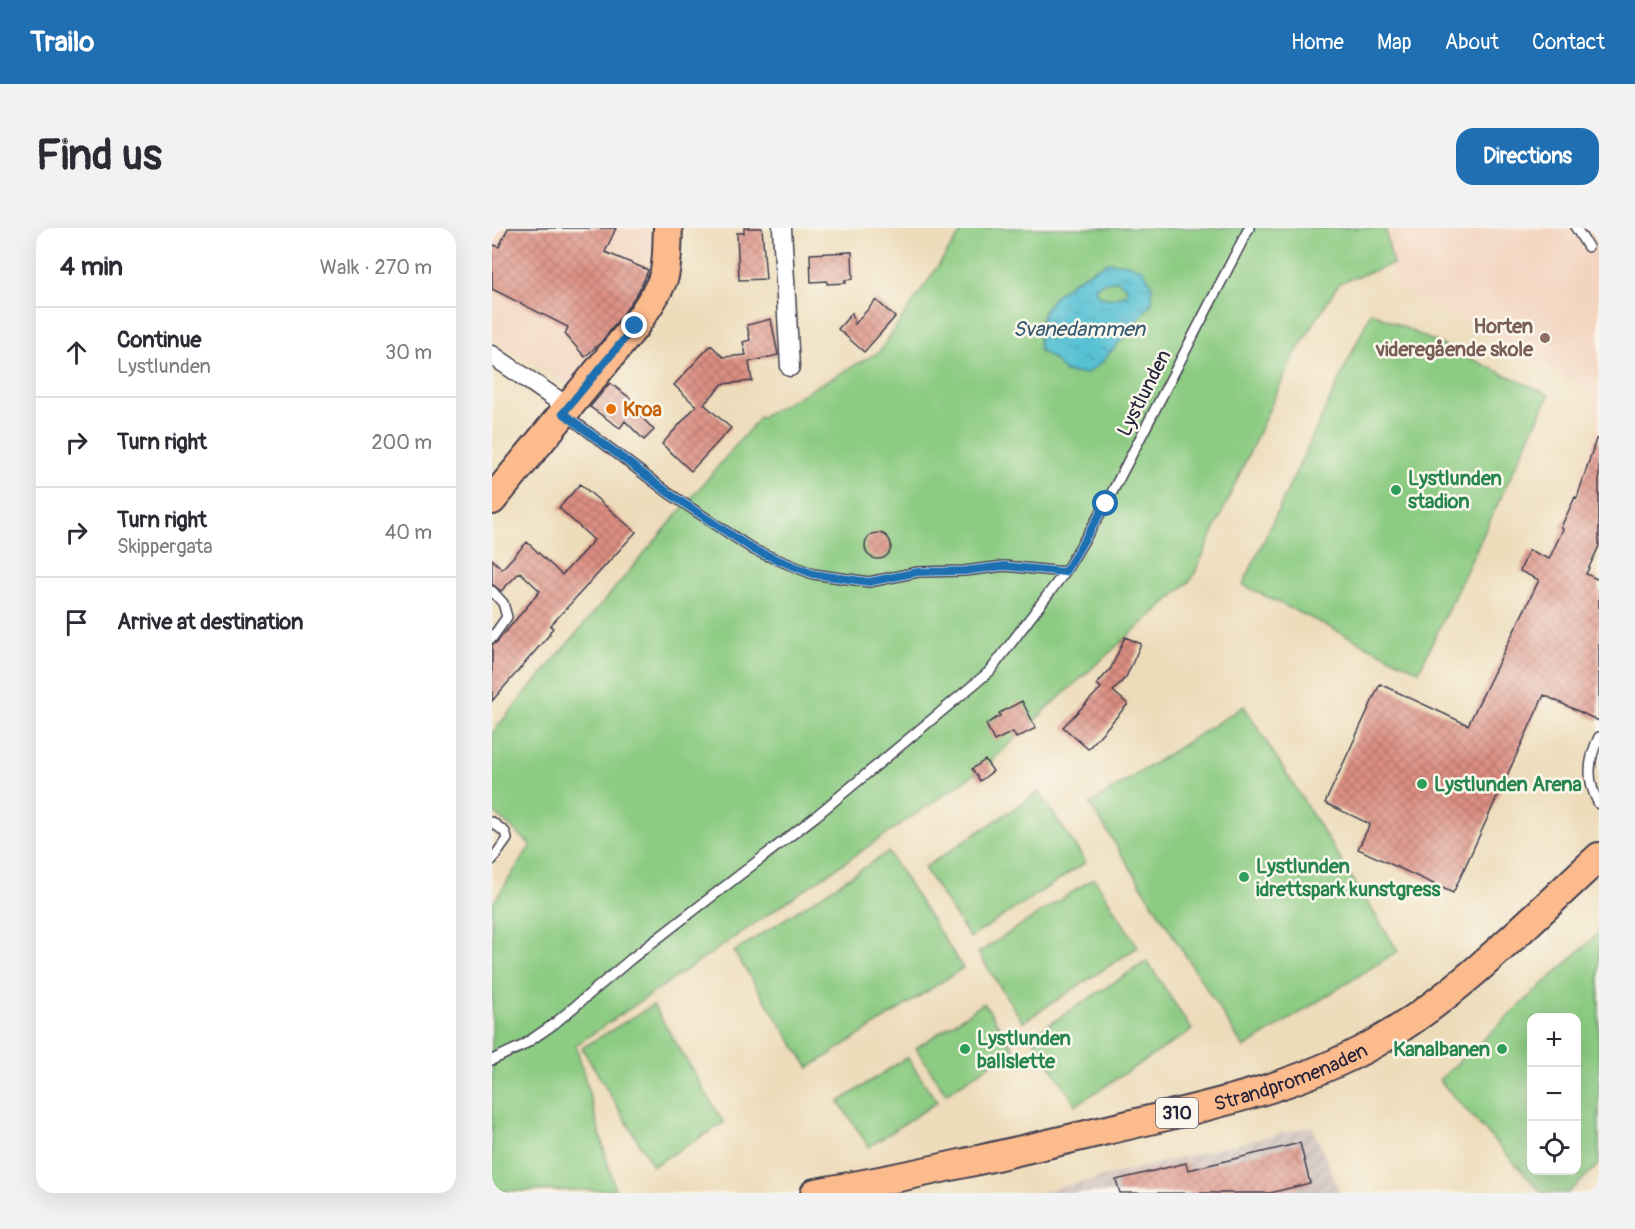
<!DOCTYPE html>
<html lang="en">
<head>
<meta charset="utf-8">
<style>
  :root { --surface:#fff; --page:#f2f2f3; --text:#2b2b33; --muted:#7c7c81; --line:#e1e1e2; --accent:#1f6fb2 }
  body { margin:0; font-family:Pangolin,sans-serif; background:var(--page); color:var(--text) }
  .controls { position:absolute; right:18px; bottom:18px; display:grid; overflow:hidden; border-radius:12px; box-shadow:0 6px 24px #0002 }
  .controls button { width:54px; height:54px; display:grid; place-items:center; padding:0; border:0; border-bottom:2px solid var(--line); background:var(--surface); color:var(--text); font:30px sans-serif }
  .stop { position:absolute; width:18px; height:18px; margin:-14px; border:4px solid #1f6fb2; border-radius:50%; background:#fff }
  .stop.end { background:#1f6fb2; border-color:#fff; box-shadow:0 2px 6px #0008 }
  .list { margin:0; padding:0; list-style:none }
  h2 { display:flex; justify-content:space-between; align-items:center; height:78px; margin:0; padding:0 24px; font-size:26px }
  h2 small { font-size:20px; font-weight:400; color:var(--muted) }
  .list li { display:grid; grid-template-columns:39px 1fr auto; gap:18px; align-items:center; box-sizing:border-box; height:90px; padding:0 24px; border-top:2px solid var(--line) }
  .list b { display:block; font-size:22px; white-space:nowrap }
  .list p { margin:0; font-size:20px; white-space:nowrap; color:var(--muted) }
  .list em { font-size:20px; font-style:normal; color:var(--muted) }
  .icon { flex:none; width:33px; height:33px; fill:none; stroke:currentColor; stroke-width:2; stroke-linecap:round; stroke-linejoin:round }
  .map { position:relative; flex:none; width:1107px; height:965px; overflow:hidden; border-radius:18px }
  header { display:flex; align-items:center; gap:36px; box-sizing:border-box; height:84px; padding:0 30px; background:var(--accent); color:#fff }
  header strong { font-size:28px }
  nav { display:flex; gap:33px; margin-inline-start:auto; font-size:21px }
  .intro { display:flex; align-items:center; justify-content:space-between; box-sizing:border-box; height:144px; padding:0 36px }
  h1 { margin:0; font-size:42px }
  .button { padding:15px 27px; border-radius:18px; background:var(--accent); color:#fff; font-size:21px; font-weight:700 }
  main { display:flex; gap:36px; padding:0 36px }
  aside { flex:1; background:var(--surface); border-radius:18px; box-shadow:0 6px 24px #0002 }
  .map>svg:first-child { display:block }
  .built { fill:#f3d4bf }
  .industrial { fill:url(#industrial-furrows) }
  .park { fill:#8bcb82; stroke:#56765e; stroke-width:1.5; fill-rule:evenodd }
  .water { fill:url(#water-ripples); stroke:#3c7288; stroke-width:1.5; fill-rule:evenodd }
  .building { fill:url(#building-cross-hatch) }
  .lines { fill:none; stroke-linecap:round; stroke-linejoin:round }
  .lane-casing { stroke:#403e4e; stroke-width:12 }
  .street-casing { stroke:#403e4e; stroke-width:21 }
  .primary-casing { stroke:#403e4e; stroke-width:32 }
  .lane { stroke:#fff; stroke-width:9 }
  .street { stroke:#fff; stroke-width:18 }
  .primary { stroke:#fbbb8d; stroke-width:28 }
  .route { stroke:#1f6fb2; stroke-width:8 }
  .education-dot { fill:#8d6e63; stroke:#fbf7ec; stroke-width:2 }
  .food-dot { fill:#e8710a; stroke:#fbf7ec; stroke-width:2 }
  .leisure-dot { fill:#2e9e5b; stroke:#fbf7ec; stroke-width:2 }
  .labels { text-anchor:middle; dominant-baseline:central; stroke-width:5; stroke-linejoin:round; paint-order:stroke }
  .shield { fill:#fbf7ec; stroke:#636270; stroke-width:1.5 }
  .shield-label { font-size:18px; font-weight:bold; fill:#22223b }
  .education-label { font-size:20px; font-weight:bold; fill:#785e54; stroke:#fbf7ec; text-anchor:end }
  .street-label { font-size:20px; fill:#22223b; stroke:#fbf7ec }
  .food-label { font-size:20px; font-weight:bold; fill:#c56008; stroke:#fbf7ec; text-anchor:start }
  .leisure-label { font-size:20px; font-weight:bold; fill:#27864d; stroke:#fbf7ec; text-anchor:start }
  .water-label { font-size:21px; font-style:italic; fill:#355a71; stroke:#fbf7ec }
</style>
</head>
<body>
<header>
<strong>Trailo</strong>
<nav><a>Home</a><a>Map</a><a>About</a><a>Contact</a></nav>
</header>
<div class="intro"><h1>Find us</h1><a class="button">Directions</a></div>
<main>
<aside>
<h2>4 min<small>Walk · 270 m</small></h2>
<ul class="list">
<li><svg class="icon" aria-label="ahead" viewBox="0 0 24 24"><path d="M12 20V5M6 11l6-6 6 6"/></svg><div><b>Continue</b><p>Lystlunden</p></div><em>30 m</em></li>
<li><svg class="icon" aria-label="right" viewBox="0 0 24 24"><path d="M7 20v-9h11M14 6l5 5-5 5"/></svg><div><b>Turn right</b></div><em>200 m</em></li>
<li><svg class="icon" aria-label="right" viewBox="0 0 24 24"><path d="M7 20v-9h11M14 6l5 5-5 5"/></svg><div><b>Turn right</b><p>Skippergata</p></div><em>40 m</em></li>
<li><svg class="icon" aria-label="arrive" viewBox="0 0 24 24"><path d="M6 21V4h12l-3 4 3 4H6"/></svg><div><b>Arrive at destination</b></div></li>
</ul>
</aside>
<div class="map">
<svg width="1107" height="965" viewBox="0 0 1107 965">
  <defs>
    <pattern id="industrial-furrows" width="10" height="10" patternUnits="userSpaceOnUse" patternTransform="scale(1.5)"><rect width="10" height="10" fill="#cfc0bb"/><path d="M-1 1l2-2M0 10L10 0M9 11l2-2" fill="none" stroke="#b1a5a2"/></pattern>
    <pattern id="water-ripples" width="26" height="14" patternUnits="userSpaceOnUse" patternTransform="scale(1.5)"><rect width="26" height="14" fill="#57c1d4"/><path d="M2 4q2-2 4 0t4 0M15 11q2-2 4 0t4 0" fill="none" stroke="#489cad"/></pattern>
    <pattern id="building-cross-hatch" width="8" height="8" patternUnits="userSpaceOnUse" patternTransform="scale(1.5)"><rect width="8" height="8" fill="#dd8e82"/><path d="M0 0l8 8M0 8l8-8" fill="none" stroke="#b3746c"/></pattern>
  </defs>
  <rect width="100%" height="100%" fill="#fbf7ec"/>
  <filter id="ink" filterUnits="userSpaceOnUse"><feTurbulence type="fractalNoise" baseFrequency=".0167" numOctaves="2"/><feDisplacementMap in="SourceGraphic" scale="12" xChannelSelector="R" yChannelSelector="G"/><feConvolveMatrix kernelMatrix="1 2 1 2 8 2 1 2 1" color-interpolation-filters="sRGB"/></filter>
  <filter id="wash" filterUnits="userSpaceOnUse"><feTurbulence type="fractalNoise" baseFrequency=".008" numOctaves="4" result="noise"/><feDisplacementMap in="SourceGraphic" scale="24" xChannelSelector="R" yChannelSelector="G"/><feGaussianBlur stdDeviation="1.35" result="paint"/><feColorMatrix in="noise" values="0 0 0 0 0 0 0 0 0 0 0 0 0 0 0 0 0 1.4 0 .05"/><feComposite in="paint" operator="in"/></filter>
  <g filter="url(#wash)">
    <rect width="100%" height="100%" fill="#eddcba"/>
    <path class="built" d="M 5,0 L 163,0 L 161,44 L 77,157 L 0,111 L 0,10 Z
      M 893,0 L 1107,0 L 1107,274 L 1082,264 L 1106,195 L 1099,162 L 901,57 L 901,36 Z"/>
    <path class="industrial" d="M 820,898 L 848,965 L 544,965 Z"/>
    <path class="park" d="M 472,0 L 893,0 L 901,36 L 847,55 L 801,129 L 700,351 L 560,476 L 493,539 L 84,817 L 123,962 L 0,963 L 0,677 L 39,617 L 0,583 L 0,505 L 267,190 L 387,124 Z
      M 879,84 L 1057,167 L 927,443 L 751,357 Z
      M 752,478 L 906,723 L 752,820 L 598,576 Z
      M 547,564 L 594,634 L 478,710 L 432,640 Z
      M 396,624 L 471,740 L 317,840 L 242,724 Z
      M 602,650 L 646,719 L 531,794 L 486,725 Z
      M 1107,705 L 1107,936 L 1076,965 L 1050,965 L 947,852 ZM 1040,790 L 1084,790 L 1084,942 L 1040,942 Z
      M 655,733 L 700,802 L 584,877 L 539,808 Z
      M 492,775 L 522,821 L 454,866 L 424,820 Z
      M 161,777 L 232,895 L 161,938 L 90,820 Z
      M 415,829 L 445,874 L 377,919 L 347,874 Z"/>
    <path class="water" d="M 616,34 L 635,36 L 650,41 L 660,57 L 660,74 L 639,101 L 610,134 L 594,146 L 573,144 L 560,130 L 547,122 C 547,108 547,92 554,80 C 567,58 595,46 616,34 ZM 625,52 L 635,59 L 635,66 L 618,71 L 606,68 L 603,60 L 609,55 Z"/>
    <g id="blocks">
      <path class="building" d="M 16,0 L 124,0 L 113,24 L 156,42 L 149,59 L 130,88 L 109,114 L 93,129 L 73,106 L 76,99 L 0,61 L 0,16 L 7,19 Z
        M 252,0 L 270,0 L 274,51 L 247,52 L 245,5 L 252,5 Z
        M 360,24 L 361,51 L 353,52 L 354,55 L 335,56 L 335,53 L 319,54 L 318,26 Z
        M 384,72 L 403,89 L 372,124 L 346,101 L 360,85 L 363,96 Z
        M 279,91 L 286,127 L 257,134 L 260,153 L 231,156 L 212,176 L 239,200 L 199,243 L 170,216 L 204,178 L 182,157 L 219,117 L 231,129 L 254,127 L 251,114 L 258,112 L 255,97 Z
        M 118,155 L 138,170 L 135,174 L 162,202 L 152,212 L 133,193 L 128,200 L 98,179 Z
        M 1104,211 L 1107,211 L 1107,318 L 1094,346 L 1107,352 L 1107,493 L 1052,467 L 961,665 L 866,621 L 878,596 L 833,575 L 888,456 L 976,497 L 1047,352 L 1028,343 L 1037,322 L 1057,331 L 1071,301 L 1069,299 L 1083,269 L 1085,270 Z
        M 88,256 L 144,304 L 58,398 L 61,400 L 57,405 L 58,406 L 0,473 L 0,417 L 5,414 L 48,363 L 28,344 L 9,363 L 0,356 L 0,331 L 10,341 L 35,314 L 70,347 L 102,312 L 67,280 Z
        M373 318a13 13 0 1 1 26 0a13 13 0 1 1-26 0Z
        M 633,409 L 649,416 L 634,449 L 621,463 L 636,476 L 596,521 L 571,499 L 609,460 L 605,456 L 619,440 Z
        M 530,473 L 544,500 L 524,510 L 521,504 L 502,513 L 494,496 L 508,488 L 507,485 Z
        M 493,532 L 501,543 L 488,553 L 480,541 Z
        M 808,915 L 818,955 L 778,965 L 628,965 L 624,952 L 694,935 L 696,942 Z"/>
    </g>
  </g>
  <g filter="url(#ink)">
    <use href="#blocks" fill-opacity="0" stroke="#403e4e" stroke-width="1.5"/>
    <g class="lines">
      <defs>
        <path id="lane" d="M 1084,0 L 1096,19
          M 74,187 L 178,266 L 262,322 L 321,346 L 377,354 L 426,344 L 472,343 L 512,338 L 573,344
          M 0,363 L 11,375 L 15,389 L 0,410
          M 1107,509 C 1096,532 1094,553 1107,576
          M 0,594 L 13,604 L 15,611 L 0,632
          M 0,832 L 30,818 L 62,796 L 139,731 L 324,588 L 498,443 L 573,344 L 614,276 L 757,0"/>
        <path id="street" d="M 290,0 L 298,139
          M 0,127 L 76,179"/>
        <g id="primary">
          <path d="M 0,272 L 143,98 C 153,82 166,66 172,48 C 176,32 175,16 176,0"/>
          <path id="s1" d="M 323,965 C 421,948 518,925 615,902 C 711,879 811,860 897,807 C 973,761 1041,689 1107,629"/>
        </g>
      </defs>
      <use href="#lane" class="lane-casing"/>
      <use href="#street" class="street-casing"/>
      <use href="#primary" class="primary-casing"/>
      <use href="#lane" class="lane"/>
      <use href="#street" class="street"/>
      <use href="#primary" class="primary"/>
    </g>
  </g>
  <g class="lines" filter="url(#ink)">
    <path class="route" d="M 143,98 L 71,185 L 178,266 L 262,322 L 321,346 L 377,354 L 426,344 L 472,343 L 512,338 L 573,344 L 614,276"/>
  </g>
  <circle class="education-dot" cx="1053" cy="110" r="6"/>
  <circle class="food-dot" cx="119" cy="181" r="6"/>
  <g class="leisure-dot">
    <circle cx="904" cy="262" r="6"/>
    <circle cx="930" cy="556" r="6"/>
    <circle cx="752" cy="649" r="6"/>
    <circle cx="473" cy="821" r="6"/>
    <circle cx="1010" cy="821" r="6"/>
  </g>
  <g class="labels">
    <rect class="shield" x="664" y="870" width="42" height="30" rx="4.5"/>
    <g class="shield-label">
      <text x="685" y="885">310</text>
    </g>
    <g class="education-label">
      <text x="1041" y="98">Horten<tspan x="1041" dy="23">videregående skole</tspan></text>
    </g>
    <g class="street-label">
      <text transform="translate(652 165) rotate(-63)">Lystlunden</text>
      <text stroke="none"><textPath href="#s1" startOffset="490">Strandpromenaden</textPath></text>
    </g>
    <g class="food-label">
      <text x="131" y="181">Kroa</text>
    </g>
    <g class="leisure-label">
      <text x="916" y="250">Lystlunden<tspan x="916" dy="23">stadion</tspan></text>
      <text x="942" y="556">Lystlunden Arena</text>
      <text x="764" y="638">Lystlunden<tspan x="764" dy="23">idrettspark kunstgress</tspan></text>
      <text x="485" y="810">Lystlunden<tspan x="485" dy="23">ballslette</tspan></text>
      <text x="998" y="821" text-anchor="end">Kanalbanen</text>
    </g>
    <g class="water-label">
      <text x="587" y="101">Svanedammen</text>
    </g>
  </g>
</svg>
<div class="controls">
<button>+</button>
<button>−</button>
<button><svg class="icon" aria-label="locate" viewBox="0 0 24 24"><circle cx="12" cy="12" r="6"/><path d="M12 2v4M12 18v4M2 12h4M18 12h4"/></svg></button>
</div>
<div class="stop" style="left:614px;top:276px"></div>
<div class="stop end" style="left:143px;top:98px"></div>
</div>
</main>
</body>
</html>
